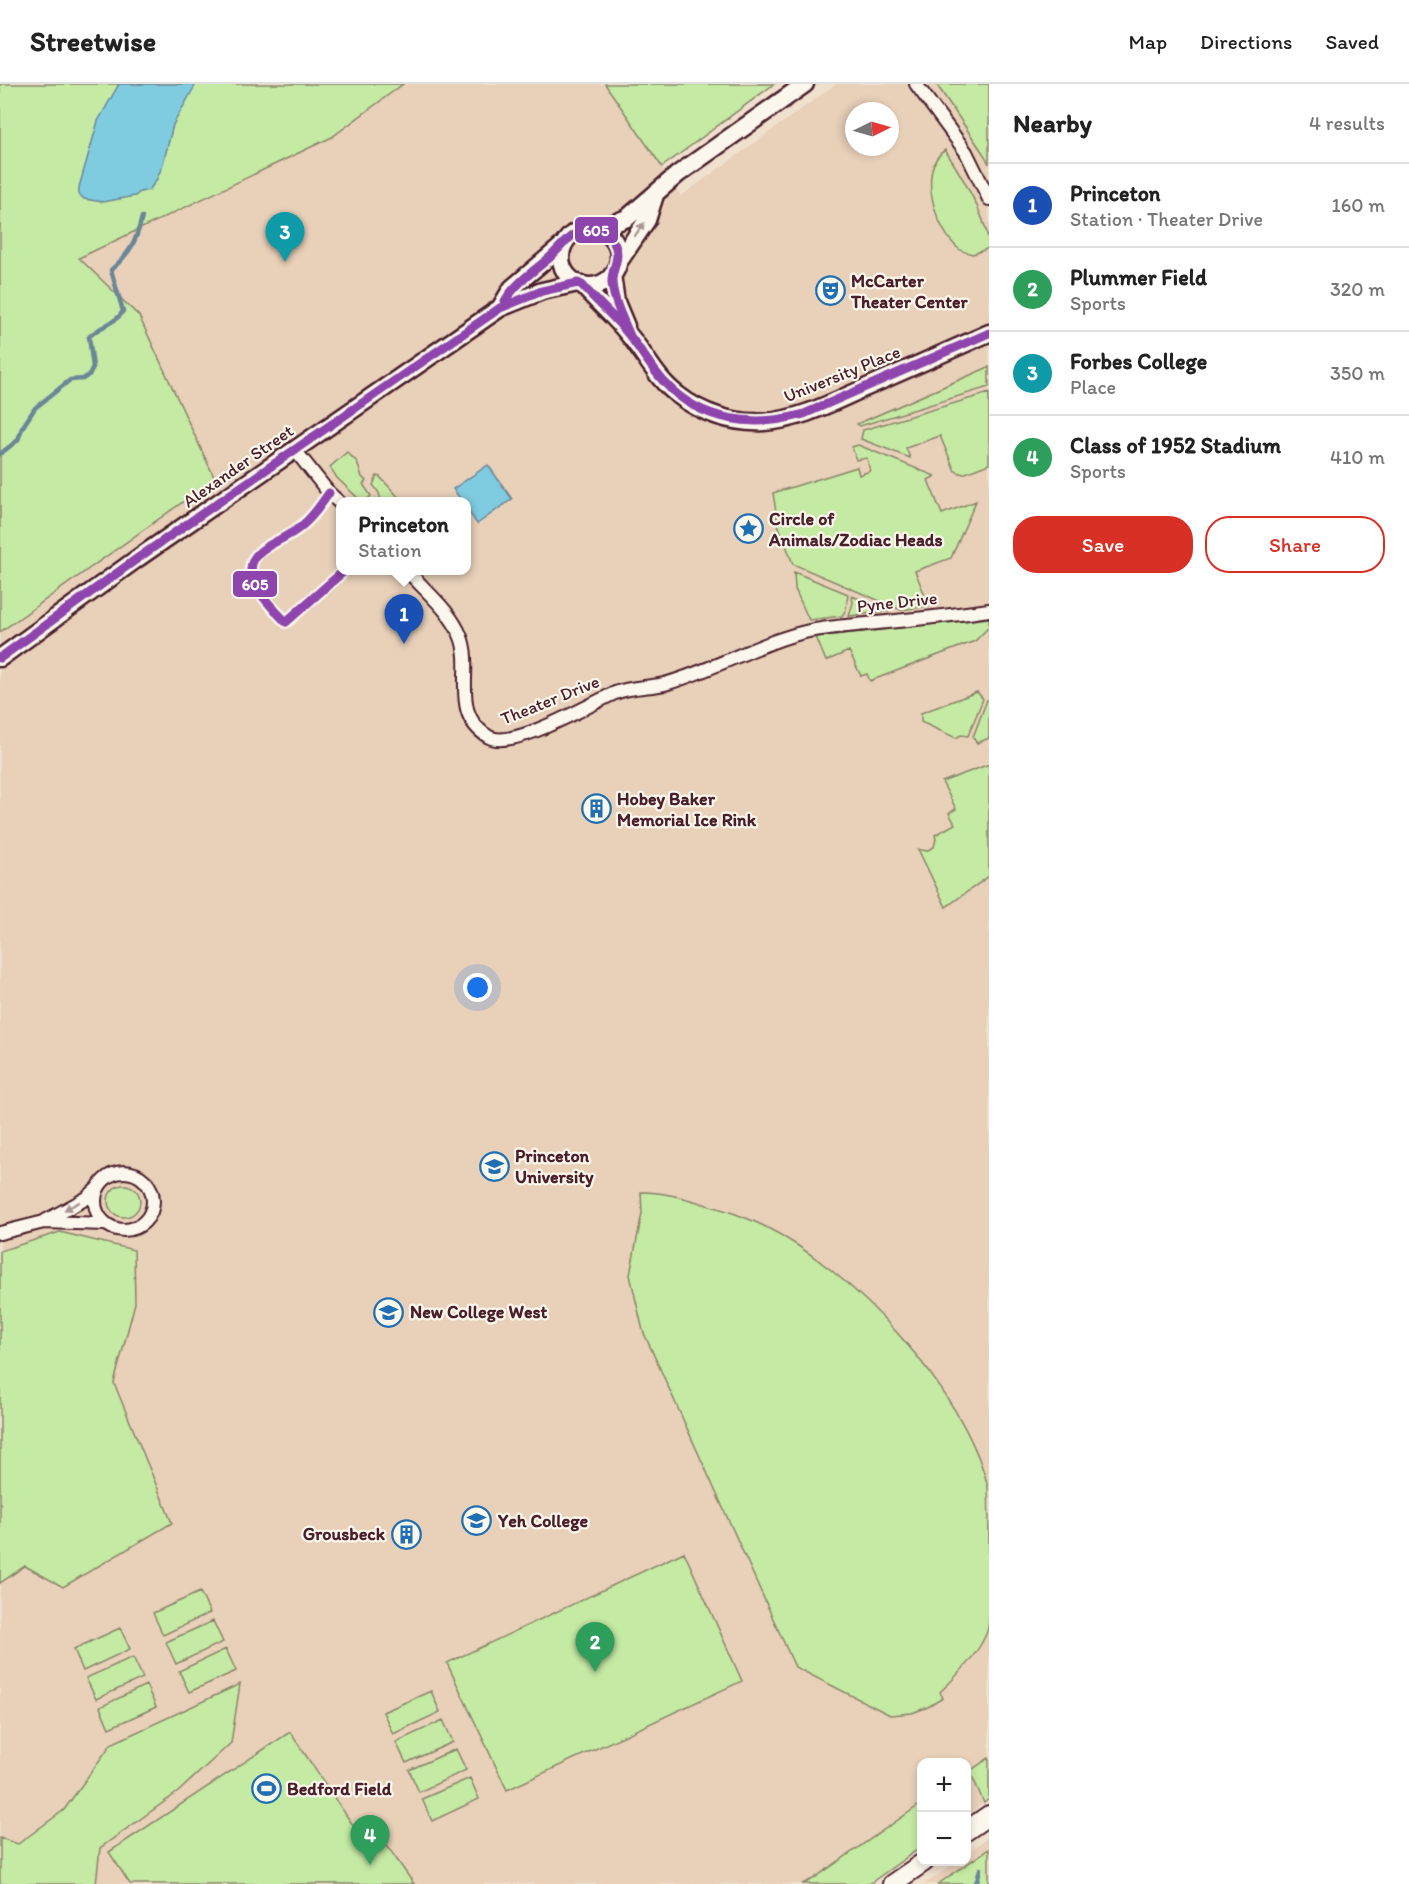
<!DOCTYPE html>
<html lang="en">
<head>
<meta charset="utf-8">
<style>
  :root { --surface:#fff; --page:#f2f2f2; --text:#222; --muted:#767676; --line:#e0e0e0; --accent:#d93025 }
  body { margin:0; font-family:Itim,sans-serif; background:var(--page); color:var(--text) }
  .controls { position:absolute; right:18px; bottom:18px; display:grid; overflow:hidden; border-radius:12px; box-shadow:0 3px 9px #0003 }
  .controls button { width:54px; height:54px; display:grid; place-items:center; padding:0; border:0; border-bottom:2px solid var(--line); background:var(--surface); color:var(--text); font:30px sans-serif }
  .compass { position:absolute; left:845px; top:18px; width:54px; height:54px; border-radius:50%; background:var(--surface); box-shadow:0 3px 9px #0003; rotate:85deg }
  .you { position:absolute; left:478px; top:904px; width:21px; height:21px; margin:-15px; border:4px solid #fff; border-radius:50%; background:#1a73e8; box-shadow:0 0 0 9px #1a73e833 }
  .badge { display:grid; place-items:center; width:39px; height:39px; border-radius:50%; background:var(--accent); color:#fff; font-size:20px; font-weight:700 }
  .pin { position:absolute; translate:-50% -50px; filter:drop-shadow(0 2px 3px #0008) }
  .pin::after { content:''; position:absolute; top:32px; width:21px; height:18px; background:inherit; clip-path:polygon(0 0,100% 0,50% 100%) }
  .popup { position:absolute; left:336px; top:413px; width:135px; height:78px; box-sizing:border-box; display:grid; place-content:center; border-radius:12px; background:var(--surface); filter:drop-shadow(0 2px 4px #0005); font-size:20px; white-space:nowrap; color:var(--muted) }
  .popup b { font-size:22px; color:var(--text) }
  .popup::after { content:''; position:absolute; left:50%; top:100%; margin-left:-12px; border:12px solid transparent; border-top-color:var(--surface) }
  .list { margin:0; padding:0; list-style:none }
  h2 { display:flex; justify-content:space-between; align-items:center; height:78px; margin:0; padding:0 24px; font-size:26px }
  h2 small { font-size:20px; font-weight:400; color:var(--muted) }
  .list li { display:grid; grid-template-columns:39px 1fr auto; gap:18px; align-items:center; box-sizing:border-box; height:84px; padding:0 24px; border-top:2px solid var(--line) }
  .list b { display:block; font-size:22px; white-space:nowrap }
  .list p { margin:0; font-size:20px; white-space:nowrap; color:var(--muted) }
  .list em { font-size:20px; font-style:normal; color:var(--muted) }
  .actions { display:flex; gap:12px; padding:18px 24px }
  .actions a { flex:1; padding:14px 0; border:2px solid var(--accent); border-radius:24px; text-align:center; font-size:21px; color:var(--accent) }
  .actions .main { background:var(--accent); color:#fff }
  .map { position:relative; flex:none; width:989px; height:1800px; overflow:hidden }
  header { display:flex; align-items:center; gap:36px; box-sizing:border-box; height:84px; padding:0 30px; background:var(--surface); border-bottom:2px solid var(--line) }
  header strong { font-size:28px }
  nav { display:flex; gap:33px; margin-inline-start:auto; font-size:21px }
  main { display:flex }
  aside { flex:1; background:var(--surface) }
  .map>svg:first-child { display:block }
  .built { fill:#e8d0b9; fill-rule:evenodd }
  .green { fill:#c5eaa4; stroke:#888468; stroke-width:1.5 }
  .water { fill:#7fcbdf; stroke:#6a8697; stroke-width:1.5 }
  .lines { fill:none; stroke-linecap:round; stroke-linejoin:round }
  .stream { stroke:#6a8697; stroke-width:4.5 }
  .street-casing { stroke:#4a1f2b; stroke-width:16 }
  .secondary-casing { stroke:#4a1f2b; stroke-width:21 }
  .primary-casing { stroke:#4a1f2b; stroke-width:22 }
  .street { stroke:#fbf7ec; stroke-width:12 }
  .secondary { stroke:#fbf7ec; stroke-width:16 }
  .primary { stroke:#fbf7ec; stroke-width:18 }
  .bus-1-casing { stroke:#fbf7ec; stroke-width:14 }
  .bus-1 { stroke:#8e44ad; stroke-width:9 }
  .oneway { fill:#ab9695 }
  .labels { text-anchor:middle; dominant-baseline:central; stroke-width:4.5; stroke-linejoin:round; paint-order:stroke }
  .poi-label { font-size:18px; font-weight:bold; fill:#4a1f2b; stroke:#fbf7ec; text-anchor:start }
  .street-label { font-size:18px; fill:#4a1f2b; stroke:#fbf7ec }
  .line-badge { stroke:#fbf7ec; stroke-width:2 }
  .badge-label { font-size:16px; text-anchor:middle; font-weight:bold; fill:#fff }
</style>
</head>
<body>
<header>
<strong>Streetwise</strong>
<nav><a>Map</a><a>Directions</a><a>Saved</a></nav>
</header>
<main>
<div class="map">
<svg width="989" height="1800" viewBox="0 0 989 1800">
  <rect width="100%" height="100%" fill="#f0e0ce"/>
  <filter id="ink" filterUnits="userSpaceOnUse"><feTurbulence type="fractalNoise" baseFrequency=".0167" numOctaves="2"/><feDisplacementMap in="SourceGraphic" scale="12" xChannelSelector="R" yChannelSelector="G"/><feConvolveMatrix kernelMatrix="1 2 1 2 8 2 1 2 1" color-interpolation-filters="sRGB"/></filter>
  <g filter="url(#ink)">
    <path class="built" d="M 0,0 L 605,0 L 681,112 L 836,0 L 989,0 L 989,1715 L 967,1731 L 966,1678 L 922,1678 L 921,1763 L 869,1800 L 0,1800 ZM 854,27 L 890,27 L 890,63 L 854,63 ZM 341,418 L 467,418 L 467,486 L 341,486 Z
      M 989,1753 L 989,1800 L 925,1800 L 956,1778 L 966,1778 L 967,1769 Z"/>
    <path class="green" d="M 0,0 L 403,0 L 332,53 L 79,174 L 139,232 L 215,395 L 0,548 Z
      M 605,0 L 774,0 L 662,83 Z
      M 938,0 L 989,0 L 989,80 L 985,72 L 937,1 Z
      M 945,66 C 960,89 989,136 989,164 L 973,170 C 969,169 963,168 959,165 C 936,147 916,85 945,66 Z
      M 989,283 L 989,303 L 860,342 L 857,340 Z
      M 989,309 L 989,380 L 963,390 L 955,387 L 940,352 L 906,364 L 910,374 L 861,355 L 863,346 Z
      M 858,361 L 935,392 L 928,396 L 942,430 L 976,417 L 951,474 L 915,487 L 929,522 L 901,526 L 793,480 L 778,440 L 773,409 L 857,383 L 859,391 L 870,387 L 867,374 L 856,376 L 852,363 Z
      M 347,368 L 357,378 L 362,393 L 366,397 L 363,400 L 371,412 L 368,415 L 371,417 L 361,417 L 337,394 L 330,383 Z
      M 377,392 L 380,393 L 402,417 L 381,417 L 379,409 L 373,401 Z
      M 794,488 L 848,510 L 846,525 L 842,532 L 809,536 L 795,505 Z
      M 852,512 L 889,527 L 849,532 L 853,519 Z
      M 989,534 L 989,543 L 975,557 L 870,597 L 867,590 L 861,592 L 849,567 L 826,577 L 816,553 Z
      M 977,608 L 983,615 L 968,652 L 961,651 L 956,654 L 921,638 L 921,629 Z
      M 987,616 L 989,616 L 989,654 L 977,659 L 973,653 Z
      M 987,681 L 989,681 L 989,792 L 946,823 L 918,765 L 926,767 L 934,763 L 936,755 L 935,751 L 955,740 L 949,729 L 956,725 L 942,698 Z
      M108 1117a16 16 0 1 1 32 0a16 16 0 1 1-32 0Z
      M 641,1108 C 663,1108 686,1114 707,1121 C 726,1126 745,1133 762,1141 C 852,1185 964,1305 988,1403 C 989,1419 989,1457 989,1475 C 989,1496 989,1519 989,1539 C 986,1563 957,1592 940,1608 L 943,1614 L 928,1623 L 912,1629 L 890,1631 L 795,1583 L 643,1247 L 630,1191 L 642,1129 Z
      M 60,1148 L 134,1166 L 135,1219 L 114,1299 L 172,1439 L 63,1503 L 25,1482 L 0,1499 L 0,1167 Z
      M 684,1468 L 742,1597 L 507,1706 L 447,1579 Z
      M 200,1508 L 210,1529 L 163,1551 L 153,1529 Z
      M 213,1537 L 223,1558 L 176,1580 L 166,1558 Z
      M 120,1544 L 130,1565 L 83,1587 L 74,1565 Z
      M 226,1565 L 236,1587 L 189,1608 L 179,1587 Z
      M 133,1573 L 143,1594 L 96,1615 L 86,1594 Z
      M 240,1600 L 231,1659 L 178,1708 L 100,1764 L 96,1800 L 0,1800 L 0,1754 L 18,1760 L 64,1726 L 111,1660 Z
      M 146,1601 L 156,1623 L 109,1644 L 100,1623 Z
      M 431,1607 L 440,1628 L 393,1650 L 383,1628 Z
      M 443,1636 L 453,1658 L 406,1679 L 396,1658 Z
      M 290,1648 L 367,1762 L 381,1753 L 414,1800 L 130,1800 L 109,1768 Z
      M 456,1665 L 466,1686 L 419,1708 L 409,1686 Z
      M 989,1674 L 989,1715 L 984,1719 L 970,1687 Z
      M 470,1694 L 479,1715 L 432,1737 L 422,1715 Z
      M 921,1720 L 921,1763 L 869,1800 L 802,1800 L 813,1795 Z
      M 989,1765 L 989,1800 L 938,1800 Z"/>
    <path class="water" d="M 119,0 L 196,0 L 173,41 L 163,80 L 156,97 L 149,106 L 140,108 L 135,112 L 103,118 L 84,115 L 79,110 L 79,103 L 98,37 Z
      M 488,381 L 512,415 L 477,440 L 467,425 L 467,418 L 462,417 L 453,405 Z"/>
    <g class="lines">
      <path class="stream" d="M 0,370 L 18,356 L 22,344 L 35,324 L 70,296 L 83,295 L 90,290 L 93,283 L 89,253 C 99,242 117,239 123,227 L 111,186 C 131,168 136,158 142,133
        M 974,1800 L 977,1797 L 980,1785"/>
      <defs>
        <path id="street" d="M 916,0 L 966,68 L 989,115
          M 295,366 L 329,409 L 341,420
          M 407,486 C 425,507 451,527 461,553 C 474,586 449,630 489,653 C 513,666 590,620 615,609 C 632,602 651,604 668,599 C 716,585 760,558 809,547 C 828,543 848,542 867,540 C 908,536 949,532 989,526
          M95 1117a29 29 0 1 1 58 0a29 29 0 1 1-58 0Z
          M 45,1137 L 87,1114 L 98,1104
          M 0,1149 L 44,1138 L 106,1140"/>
        <path id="secondary" d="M 594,144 L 612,140 L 627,134 L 678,90 L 805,0
          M561 173a29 29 0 1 1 58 0a29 29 0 1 1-58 0Z
          M 618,179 L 647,136 L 655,111
          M 612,191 L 616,218 L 626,242
          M 582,201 C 597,218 615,233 629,251 C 646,271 656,295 678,311 C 701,329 733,340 764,338 C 800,336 835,317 867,303 C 908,285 948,267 989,249
          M 500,224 L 512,204 L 564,160
          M 0,574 L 138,474 L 500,224 L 542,207 L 578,199"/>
        <path id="primary" d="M 966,1747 L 989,1731
          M 892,1800 L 924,1778"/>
      </defs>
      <use href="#street" class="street-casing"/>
      <use href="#secondary" class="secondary-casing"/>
      <use href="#primary" class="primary-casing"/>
      <use href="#street" class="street"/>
      <use href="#secondary" class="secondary"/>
      <use href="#primary" class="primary"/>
      <defs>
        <path id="bus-1" d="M 505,217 C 516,199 532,188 548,175 C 562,163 575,140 597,146 C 604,148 611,152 614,159 C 622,174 611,185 612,199 C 614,218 623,235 630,252
          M 329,409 C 320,422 311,435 299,444 C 288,453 274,457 262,466 C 233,488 269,520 286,538 L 345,486
          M 0,574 L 138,474 L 500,224 L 542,207 L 578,199 L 582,201 C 597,218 615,233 629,251 C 641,266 651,284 665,299 C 701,338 755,344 804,330 L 989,249"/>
      </defs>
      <use href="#bus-1" class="bus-1-casing"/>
      <use href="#bus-1" class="bus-1"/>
    </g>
    <defs><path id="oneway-solid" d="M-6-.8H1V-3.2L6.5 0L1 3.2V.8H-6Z" transform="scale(1.5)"/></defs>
    <g class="oneway">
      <use href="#oneway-solid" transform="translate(639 146) rotate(-55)"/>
      <use href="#oneway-solid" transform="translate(72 1122) rotate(152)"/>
    </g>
  </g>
  <defs>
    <symbol id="theatre-ring" viewBox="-11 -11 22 22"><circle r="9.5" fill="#fbf7ec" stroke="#1f6fb2" stroke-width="1.5"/><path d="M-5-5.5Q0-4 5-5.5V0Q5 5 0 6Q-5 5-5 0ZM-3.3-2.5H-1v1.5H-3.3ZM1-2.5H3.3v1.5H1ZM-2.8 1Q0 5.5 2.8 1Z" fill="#1f6fb2"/></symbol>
    <symbol id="sight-ring" viewBox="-11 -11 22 22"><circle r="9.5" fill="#fbf7ec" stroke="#1f6fb2" stroke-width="1.5"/><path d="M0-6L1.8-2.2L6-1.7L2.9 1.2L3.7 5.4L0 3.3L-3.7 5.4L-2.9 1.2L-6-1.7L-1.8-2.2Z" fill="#1f6fb2"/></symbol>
    <symbol id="building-ring" viewBox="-11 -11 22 22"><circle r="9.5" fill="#fbf7ec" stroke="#1f6fb2" stroke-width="1.5"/><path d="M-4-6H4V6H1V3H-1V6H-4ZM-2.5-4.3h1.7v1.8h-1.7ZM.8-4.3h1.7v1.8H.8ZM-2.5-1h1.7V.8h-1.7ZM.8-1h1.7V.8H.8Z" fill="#1f6fb2"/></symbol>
    <symbol id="university-ring" viewBox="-11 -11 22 22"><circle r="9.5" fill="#fbf7ec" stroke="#1f6fb2" stroke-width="1.5"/><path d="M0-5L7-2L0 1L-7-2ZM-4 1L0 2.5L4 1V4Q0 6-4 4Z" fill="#1f6fb2"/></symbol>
    <symbol id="stadium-ring" viewBox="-11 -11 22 22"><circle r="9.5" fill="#fbf7ec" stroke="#1f6fb2" stroke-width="1.5"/><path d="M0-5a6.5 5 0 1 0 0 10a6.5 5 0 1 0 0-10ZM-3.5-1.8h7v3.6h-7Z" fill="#1f6fb2"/></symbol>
  </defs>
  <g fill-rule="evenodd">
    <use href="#theatre-ring" x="814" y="190" width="33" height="33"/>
    <use href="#sight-ring" x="732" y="428" width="33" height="33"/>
    <use href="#building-ring" x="580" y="708" width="33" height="33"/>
    <use href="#university-ring" x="478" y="1066" width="33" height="33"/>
    <use href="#university-ring" x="372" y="1212" width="33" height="33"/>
    <use href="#university-ring" x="460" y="1420" width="33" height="33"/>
    <use href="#building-ring" x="390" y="1434" width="33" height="33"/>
    <use href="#stadium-ring" x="250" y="1688" width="33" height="33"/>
  </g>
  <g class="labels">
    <g class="poi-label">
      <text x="851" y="197">McCarter<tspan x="851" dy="21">Theater Center</tspan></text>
      <text x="769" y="435">Circle of<tspan x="769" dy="21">Animals/Zodiac Heads</tspan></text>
      <text x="617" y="715">Hobey Baker<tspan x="617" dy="21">Memorial Ice Rink</tspan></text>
      <text x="515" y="1072">Princeton<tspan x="515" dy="21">University</tspan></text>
      <text x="410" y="1228">New College West</text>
      <text x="498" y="1437">Yeh College</text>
      <text x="385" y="1450" text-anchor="end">Grousbeck</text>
      <text x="287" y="1705">Bedford Field</text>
    </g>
    <g class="street-label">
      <text transform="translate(842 290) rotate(-22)">University Place</text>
      <text transform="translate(238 382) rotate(-35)">Alexander Street</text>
      <text transform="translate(897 518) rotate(-6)">Pyne Drive</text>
      <text transform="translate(550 616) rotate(-22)">Theater Drive</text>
    </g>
  </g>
  <g class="line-badge">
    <rect x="574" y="132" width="45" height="28" rx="6" fill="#8e44ad"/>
    <rect x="232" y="486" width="46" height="28" rx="6" fill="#8e44ad"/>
  </g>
  <g class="badge-label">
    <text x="596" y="152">605</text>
    <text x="255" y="506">605</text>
  </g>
</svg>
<div class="controls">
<button>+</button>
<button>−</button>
</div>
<svg class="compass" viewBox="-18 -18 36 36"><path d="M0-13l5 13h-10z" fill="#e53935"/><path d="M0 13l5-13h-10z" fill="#767676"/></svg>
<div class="you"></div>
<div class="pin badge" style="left:404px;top:560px;background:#1a4fb4">1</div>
<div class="popup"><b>Princeton</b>Station</div>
<div class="pin badge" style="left:595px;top:1588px;background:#2e9e5b">2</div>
<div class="pin badge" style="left:285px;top:178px;background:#0f9aa8">3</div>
<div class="pin badge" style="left:370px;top:1781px;background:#2e9e5b">4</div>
</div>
<aside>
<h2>Nearby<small>4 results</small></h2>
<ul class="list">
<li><span class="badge" style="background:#1a4fb4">1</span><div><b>Princeton</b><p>Station · Theater Drive</p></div><em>160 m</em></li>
<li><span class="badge" style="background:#2e9e5b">2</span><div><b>Plummer Field</b><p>Sports</p></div><em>320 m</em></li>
<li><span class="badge" style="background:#0f9aa8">3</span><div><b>Forbes College</b><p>Place</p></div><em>350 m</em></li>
<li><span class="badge" style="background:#2e9e5b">4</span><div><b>Class of 1952 Stadium</b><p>Sports</p></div><em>410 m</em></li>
</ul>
<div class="actions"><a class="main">Save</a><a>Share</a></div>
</aside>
</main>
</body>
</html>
